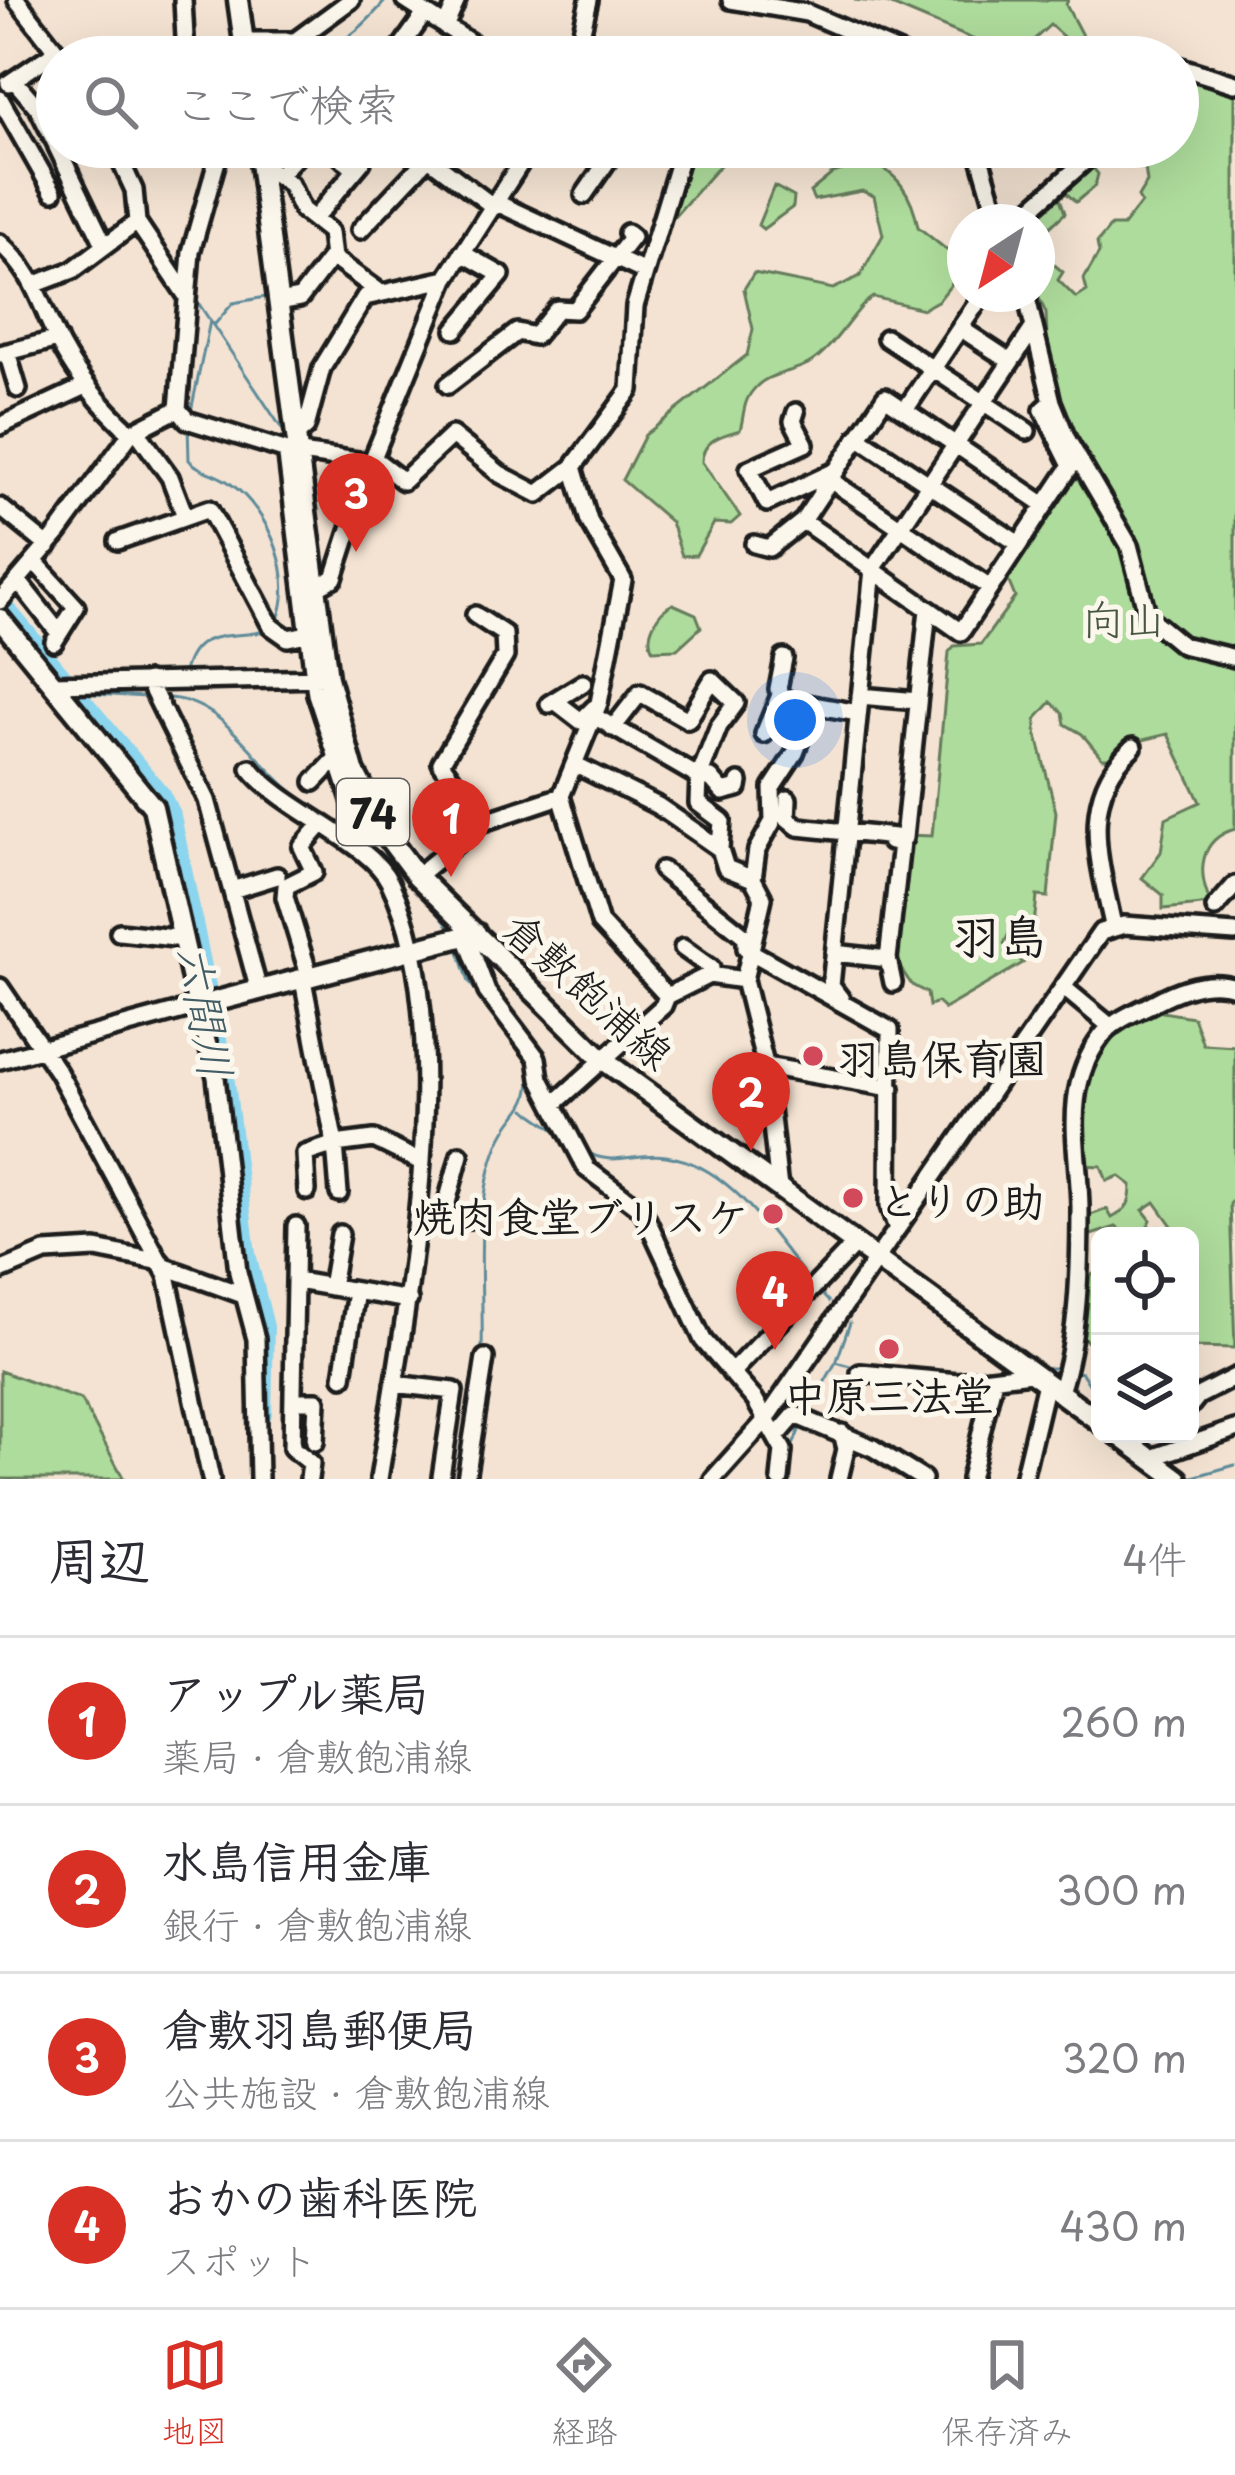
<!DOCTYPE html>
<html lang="ja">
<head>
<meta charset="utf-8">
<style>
  :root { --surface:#fff; --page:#f7f7f7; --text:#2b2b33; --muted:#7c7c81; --line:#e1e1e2; --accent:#d93025 }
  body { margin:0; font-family:"Playpen Sans","Klee One",sans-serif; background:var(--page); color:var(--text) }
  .controls { position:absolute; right:36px; bottom:36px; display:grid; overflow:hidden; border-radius:18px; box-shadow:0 12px 48px #0002 }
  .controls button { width:108px; height:108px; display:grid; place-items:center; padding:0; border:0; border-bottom:3px solid var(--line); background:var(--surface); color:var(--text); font:60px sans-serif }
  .compass { position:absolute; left:947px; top:204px; width:108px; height:108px; border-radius:50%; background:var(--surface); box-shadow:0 12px 48px #0002; rotate:216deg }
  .you { position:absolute; left:795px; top:720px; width:42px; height:42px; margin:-30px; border:9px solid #fff; border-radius:50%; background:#1a73e8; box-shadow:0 0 0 18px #1a73e833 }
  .badge { display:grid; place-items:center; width:78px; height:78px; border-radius:50%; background:var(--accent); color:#fff; font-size:39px; font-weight:700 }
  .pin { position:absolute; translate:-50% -99px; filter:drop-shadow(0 3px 6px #0008) }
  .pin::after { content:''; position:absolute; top:63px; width:42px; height:36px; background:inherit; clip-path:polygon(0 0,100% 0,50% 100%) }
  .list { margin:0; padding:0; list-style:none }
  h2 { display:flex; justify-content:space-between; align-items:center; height:156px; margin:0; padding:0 48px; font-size:51px }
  h2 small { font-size:39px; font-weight:400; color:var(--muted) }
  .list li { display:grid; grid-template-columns:78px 1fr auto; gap:36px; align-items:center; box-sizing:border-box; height:168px; padding:0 48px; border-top:3px solid var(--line) }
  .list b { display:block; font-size:45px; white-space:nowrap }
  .list p { margin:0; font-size:39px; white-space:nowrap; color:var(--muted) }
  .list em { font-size:39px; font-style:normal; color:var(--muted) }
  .icon { flex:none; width:66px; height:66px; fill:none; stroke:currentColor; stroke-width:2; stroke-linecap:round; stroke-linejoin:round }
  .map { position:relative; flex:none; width:1235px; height:1479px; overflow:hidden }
  .search { position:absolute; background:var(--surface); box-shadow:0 12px 48px #0002; left:36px; right:36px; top:36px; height:132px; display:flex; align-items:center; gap:30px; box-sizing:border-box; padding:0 42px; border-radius:66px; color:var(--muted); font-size:45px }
  .sheet { height:828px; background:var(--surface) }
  nav { display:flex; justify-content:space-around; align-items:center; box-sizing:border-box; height:168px; border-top:3px solid var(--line); background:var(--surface); font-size:33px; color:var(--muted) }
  nav a { display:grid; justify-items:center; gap:6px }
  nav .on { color:var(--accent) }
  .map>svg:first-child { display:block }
  .green { fill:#aedc9c; stroke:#657c5c; stroke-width:3 }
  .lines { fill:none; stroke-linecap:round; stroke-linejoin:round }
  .stream { stroke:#5f8b9a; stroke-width:3 }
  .river { stroke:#8cd5ee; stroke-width:18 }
  .minor-casing { stroke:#1c1c1c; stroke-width:24 }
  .major-casing { stroke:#1c1c1c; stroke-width:27 }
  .minor { stroke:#fbf7ec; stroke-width:15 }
  .major { stroke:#fbf7ec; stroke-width:18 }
  .poi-dot { fill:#d1495b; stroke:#fbf7ec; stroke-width:4.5 }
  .labels { text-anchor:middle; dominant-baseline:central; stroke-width:10; stroke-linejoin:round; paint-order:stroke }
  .shield { fill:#fbf7ec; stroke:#5f5e5a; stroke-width:3 }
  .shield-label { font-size:39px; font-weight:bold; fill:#1c1c1c }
  .park-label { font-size:42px; fill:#485642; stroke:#fbf7ec }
  .street-label { font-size:42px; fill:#1c1c1c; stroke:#fbf7ec }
  .poi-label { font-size:42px; font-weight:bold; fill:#1c1c1c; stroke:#fbf7ec; text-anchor:start }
  .water-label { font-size:45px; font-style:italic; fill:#435d66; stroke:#fbf7ec }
  .quarter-label { font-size:48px; font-weight:bold; fill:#1c1c1c; stroke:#fbf7ec }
</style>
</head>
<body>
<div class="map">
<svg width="1235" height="1479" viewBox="0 0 1235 1479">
  <rect width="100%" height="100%" fill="#f4e3d2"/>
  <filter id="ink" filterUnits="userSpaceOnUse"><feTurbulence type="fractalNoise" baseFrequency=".00833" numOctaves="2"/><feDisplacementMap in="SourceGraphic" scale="24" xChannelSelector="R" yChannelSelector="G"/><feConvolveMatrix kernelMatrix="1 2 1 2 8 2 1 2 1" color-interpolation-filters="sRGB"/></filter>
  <g filter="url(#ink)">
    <path class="green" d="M 854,0 L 1068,0 L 1066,5 L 1088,47 L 1100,57 L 1086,57 L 1050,25 L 1015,57 L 887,3 Z
      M 1178,74 L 1222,91 L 1235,89 L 1235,829 C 1200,839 1196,871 1211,904 L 1163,909 L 1163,895 L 1142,878 L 1161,852 L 1166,818 L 1200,802 L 1168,734 L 1130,743 L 1115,758 L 1102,758 L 1082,734 L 1065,724 L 1063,713 L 1051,702 L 1036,719 L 1036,732 L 1056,812 L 1048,897 L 1037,896 L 1033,935 L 1011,929 L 1004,944 L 1023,963 L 944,1009 L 937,1002 L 929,1006 L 927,993 L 912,985 L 892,956 L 906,835 L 932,836 L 949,652 L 954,646 L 981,644 L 1015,597 L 1005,573 L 1080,456 L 1049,385 L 1046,313 L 1037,294 L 1037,273 L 1051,262 L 1063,272 L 1058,280 L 1076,298 L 1087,291 L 1084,279 L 1099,253 L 1097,243 L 1111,226 L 1123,226 L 1141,203 L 1138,197 L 1147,182 L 1142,147 L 1178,147 Z
      M 693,147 L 736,147 L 666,226 L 666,222 Z
      M 1057,147 L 1094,147 L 1090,164 L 1098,174 L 1095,186 L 1076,202 L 1066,193 L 1060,198 L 1065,213 L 1040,236 L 1037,222 L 1007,222 L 1062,174 L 1066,165 Z
      M 864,163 C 897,167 913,197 918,227 L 948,251 L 958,276 L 939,300 L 923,309 L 873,297 C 855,307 835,349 808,364 C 791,373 769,373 756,387 C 742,401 745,413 740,430 C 722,435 702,440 702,462 L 740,516 L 731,524 L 714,523 L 696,555 L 682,556 L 671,522 L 622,480 L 645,435 L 747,355 L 753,329 L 744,289 L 754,273 L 833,289 L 860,276 L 883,235 L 874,196 L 862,191 L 814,200 L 810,192 L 833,173 Z
      M 774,186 L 794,197 L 793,207 L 763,229 L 758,225 Z
      M 673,604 L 696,614 L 701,627 L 677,649 L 653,650 C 644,636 657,611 673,604 Z
      M 1158,1005 L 1162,1012 L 1193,1017 L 1203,1044 L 1235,1046 L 1235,1198 L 1230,1204 L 1235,1348 L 1190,1347 L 1190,1236 L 1171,1236 L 1175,1230 L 1155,1202 L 1143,1210 L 1151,1220 L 1146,1230 L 1159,1227 L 1163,1236 L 1128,1236 L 1116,1227 L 1085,1237 L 1085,1217 L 1107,1209 L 1112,1218 C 1128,1209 1131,1203 1131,1185 L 1119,1176 L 1107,1181 L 1101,1166 L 1080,1165 C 1082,1077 1075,1052 1158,1005 Z
      M 1100,1270 L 1100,1286 L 1092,1296 L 1100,1290 L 1100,1356 L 1078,1331 L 1082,1281 Z
      M 0,1371 L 81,1400 L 124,1479 L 0,1479 Z"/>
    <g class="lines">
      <path class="stream" d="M 252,53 C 320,57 343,51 386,0
        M 245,147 L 252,157
        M 380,284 L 412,279
        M 197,301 L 288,438
        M 215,324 L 233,303 L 271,296
        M 190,416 L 210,321
        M 188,425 L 189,460 C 201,473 217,473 231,484 C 269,511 298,579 276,623
        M 184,672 C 196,624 234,641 269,630
        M 76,693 L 146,697
        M 161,698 C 219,695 250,756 288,788 C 323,818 366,839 402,871
        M 371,823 L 385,853
        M 425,896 L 452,931
        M 457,945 L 469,982 L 491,1010
        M 525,1109 L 561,1134
        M 584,1150 C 611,1169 636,1151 666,1156 C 733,1166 770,1235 812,1283
        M 144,1217 L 169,1261
        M 818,1290 L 829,1302
        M 482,1351 C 484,1287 473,1205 498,1145 C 515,1104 533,1116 530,1060
        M 837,1360 L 850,1323
        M 1040,1368 L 1060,1368
        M 1075,1372 L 1082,1373 L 1100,1401
        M 199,1387 L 205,1419
        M 807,1413 L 836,1362 L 857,1368
        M 209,1434 L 219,1479
        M 1134,1434 L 1150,1445
        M 790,1453 L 802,1423
        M 1189,1478 L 1235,1465"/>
      <path class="river" d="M 0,601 L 161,794 L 172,816 L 225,1074 L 247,1254 L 265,1327 L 263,1414"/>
      <defs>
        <path id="minor" d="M 17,0 L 61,57
          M 183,0 L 186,57
          M 405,0 L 493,57
          M 731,0 L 807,13 L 909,57
          M 445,27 L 457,0
          M 244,41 L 295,41 L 351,0
          M 681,50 L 685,57
          M 394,57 L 423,16
          M 576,57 L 589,0
          M 624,57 L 624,56
          M 1178,66 L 1235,84
          M 14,80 L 38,108 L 57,146
          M 9,83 L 57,51
          M 0,99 L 53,192
          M 57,147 L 104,244
          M 114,147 L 134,190 L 137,222 L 186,295
          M 221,147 L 191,252 L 178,409 L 187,420 L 300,455
          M 331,147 L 355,170
          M 414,147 L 494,207
          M 977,147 L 999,222
          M 260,163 L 290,184 L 302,210 L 330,232 L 333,258 L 377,290
          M 279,175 L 305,147
          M 584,195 L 617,147
          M 497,203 L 645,272
          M 314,219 L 362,162
          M 1016,222 L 1101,147
          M 360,230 L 427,159
          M 0,243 C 38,277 39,305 61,346 C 80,381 102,407 131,433
          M 36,284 L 73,270 L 137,222
          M 1026,294 L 1052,402 L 1067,439 L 1129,545 L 1148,617 L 1182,645 L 1235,658
          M 278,302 L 300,298 L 332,256
          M 960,328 L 1010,361
          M 455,330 L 501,275 L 462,253
          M 886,338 L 1027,431
          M 7,352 L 18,389
          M 0,354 L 58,339
          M 448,385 L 517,332 L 535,336 L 557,309 L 575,310 L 632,237 L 627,233
          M 905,410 L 983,294
          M 796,412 L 793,421 L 805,444 L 749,469 L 767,503 L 833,472
          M 0,426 L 86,386
          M 136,430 L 170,477 L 185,516
          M 297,435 L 306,427 L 322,368 L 365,297 L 446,279
          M 858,437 L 1019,544
          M 300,453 L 372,463
          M 287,456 L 316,694 L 355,812
          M 373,458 L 403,481 L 452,435 L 500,474 L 538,494 L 573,467 L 630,390 L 635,306 L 681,155 L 658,147
          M 573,467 L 589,521 L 623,580 L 599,703 L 561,796 L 600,923 L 667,996
          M 830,480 L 990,588
          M 1045,505 L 885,397 L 803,521 L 961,632 L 1071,466 L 1043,410 L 1052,402
          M 0,507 L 48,546
          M 118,541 L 209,509 L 271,626 L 288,638 L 316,632
          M 754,544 L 769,548 L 803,521
          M 35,562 L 76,607 L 54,642
          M 19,582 L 59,633
          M 317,587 L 334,578 L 373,458 L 446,279 L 531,147
          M 0,601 L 58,533 L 131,433 L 178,409
          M 475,615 L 504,634 L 505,656 L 441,763 L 483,822
          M 784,658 L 778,689 L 784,700 L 858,713
          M 148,681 L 207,800 L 259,991
          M 52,684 L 325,678
          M 860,696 L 918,701
          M 555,701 L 581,721 L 594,708
          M 549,704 L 583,683
          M 594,716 L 699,777 L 719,726 L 736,703 L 712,680 L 688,720 L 640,693 L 613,728
          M 764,734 L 780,695
          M 250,768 C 283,810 370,841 390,883 C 462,1029 404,1321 379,1479
          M 314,782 L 335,760
          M 788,799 L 787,818 L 798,827 L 904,838 L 928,609
          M 890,842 L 901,843 L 888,959 L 893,983
          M 720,849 L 722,821 L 698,803 L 699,777 L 711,778 L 723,792 L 738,788 L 739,782
          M 662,870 L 746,937 L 746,948 L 753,953 L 890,1030 L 889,1206 L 897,1229
          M 417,876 L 483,822 L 561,796
          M 753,879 L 757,850 L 773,821 L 772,788 L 795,753 L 813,707
          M 232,890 L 277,876
          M 1215,908 L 1235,885
          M 1113,925 C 1099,860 1078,796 1133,747
          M 119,932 L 184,939
          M 467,939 L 487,992 L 537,1058 L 540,1079 L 587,1169 L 643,1211 L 703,1340 L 755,1400 L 783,1450 L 780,1479
          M 683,948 L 711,968 L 711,975
          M 834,953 L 888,959
          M 310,978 L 285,897 L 286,886 L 314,872 L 302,847 L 321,825
          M 303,980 L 335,1144 L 305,1154 L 307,1191
          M 744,980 L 765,1064 L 779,1188
          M 0,987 L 58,1072 L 167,1275 L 211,1479
          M 1063,987 L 1110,1026
          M 841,999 L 831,986 L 873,569 L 1034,327
          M 0,1060 L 198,1006 L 216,1077 L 238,1272 L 256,1339 L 259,1479
          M 765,1066 L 891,1088
          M 554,1104 L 663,1006 L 667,996 L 709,975 L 744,980 L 763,898 L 753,879 L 726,868 L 720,849 L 658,806 L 574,764
          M 339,1193 L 335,1144 L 374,1139 L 421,1162
          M 437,1216 L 470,1219
          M 443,1217 L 460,1155
          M 296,1226 L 292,1448 L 311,1463 L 309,1479
          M 163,1266 L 243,1295
          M 0,1271 L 45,1252 L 96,1249 L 161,1262
          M 297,1281 L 409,1300
          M 331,1287 L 340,1234
          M 731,1373 L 855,1244
          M 860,1373 L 958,1382 L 1031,1373
          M 343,1377 L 356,1291
          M 394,1384 L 454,1391 L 441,1477
          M 1060,1392 C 1079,1335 1080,1267 1080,1207 C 1079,1147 1061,1090 1101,1037 C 1113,1020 1137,1012 1155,1002 C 1179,989 1208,978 1235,987
          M 295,1401 L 317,1401 L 315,1442
          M 1190,1406 L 1198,1396 L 1235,1377
          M 776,1437 L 795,1415 L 873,1448 L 923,1479
          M 1151,1458 L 1235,1429
          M 466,1479 L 485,1358
          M 713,1479 L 765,1421 L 1101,932 L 1124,925 L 1235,933
          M 839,1479 L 846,1449 L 842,1433
          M 970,1479 L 994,1379
          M 1023,1479 L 1046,1383"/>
        <path id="major" d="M 238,0 L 246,57
          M 258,147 L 328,678 L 354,771 L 390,840 L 417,876 L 602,1059 L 1100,1422
          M 0,619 L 153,807 L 198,1006 L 476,933
          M 1117,1434 L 1178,1479"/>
      </defs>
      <use href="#minor" class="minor-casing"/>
      <use href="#major" class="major-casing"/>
      <use href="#minor" class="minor"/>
      <use href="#major" class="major"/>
    </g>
  </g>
  <g class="poi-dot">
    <circle cx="813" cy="1056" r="12"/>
    <circle cx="853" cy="1198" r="12"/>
    <circle cx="773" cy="1214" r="12"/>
    <circle cx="889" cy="1349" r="12"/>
  </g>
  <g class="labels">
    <rect class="shield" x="337" y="779" width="72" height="66" rx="9"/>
    <g class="shield-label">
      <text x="373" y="812">74</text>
    </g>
    <g class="park-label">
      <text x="1124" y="617">向山</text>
    </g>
    <g class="street-label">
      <text transform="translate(590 989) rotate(42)">倉敷飽浦線</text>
    </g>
    <g class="poi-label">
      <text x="837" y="1056">羽島保育園</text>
      <text x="877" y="1198">とりの助</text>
      <text x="749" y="1214" text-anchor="end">焼肉食堂ブリスケ</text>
      <text x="889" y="1393" text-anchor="middle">中原三法堂</text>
    </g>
    <g class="water-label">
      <text transform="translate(208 1011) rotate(80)">六間川</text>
    </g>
    <g class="quarter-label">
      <text x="1000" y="934">羽島</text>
    </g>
  </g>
</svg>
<div class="controls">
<button><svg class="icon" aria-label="locate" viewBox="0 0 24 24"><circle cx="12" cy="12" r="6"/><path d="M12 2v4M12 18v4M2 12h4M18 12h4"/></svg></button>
<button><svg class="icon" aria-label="layers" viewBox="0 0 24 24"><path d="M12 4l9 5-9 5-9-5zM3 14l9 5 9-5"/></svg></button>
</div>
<svg class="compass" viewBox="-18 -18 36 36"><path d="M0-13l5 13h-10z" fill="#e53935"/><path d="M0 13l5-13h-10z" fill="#7c7c81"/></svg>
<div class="you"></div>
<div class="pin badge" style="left:451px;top:877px">1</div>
<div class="pin badge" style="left:751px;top:1151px">2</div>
<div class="pin badge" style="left:356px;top:552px">3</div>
<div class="pin badge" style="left:775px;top:1350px">4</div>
<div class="search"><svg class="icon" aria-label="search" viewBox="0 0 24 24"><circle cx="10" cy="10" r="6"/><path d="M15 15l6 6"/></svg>ここで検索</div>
</div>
<section class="sheet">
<h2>周辺<small>4件</small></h2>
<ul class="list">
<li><span class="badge">1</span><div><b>アップル薬局</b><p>薬局 · 倉敷飽浦線</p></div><em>260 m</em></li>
<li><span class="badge">2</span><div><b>水島信用金庫</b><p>銀行 · 倉敷飽浦線</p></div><em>300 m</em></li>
<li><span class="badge">3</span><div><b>倉敷羽島郵便局</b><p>公共施設 · 倉敷飽浦線</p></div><em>320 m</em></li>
<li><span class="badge">4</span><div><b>おかの歯科医院</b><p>スポット</p></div><em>430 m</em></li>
</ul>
</section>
<nav>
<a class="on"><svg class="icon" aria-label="map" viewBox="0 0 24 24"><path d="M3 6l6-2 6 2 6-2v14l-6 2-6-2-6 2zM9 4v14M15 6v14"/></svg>地図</a>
<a><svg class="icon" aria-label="directions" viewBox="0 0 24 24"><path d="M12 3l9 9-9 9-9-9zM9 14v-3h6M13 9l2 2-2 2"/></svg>経路</a>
<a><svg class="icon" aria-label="saved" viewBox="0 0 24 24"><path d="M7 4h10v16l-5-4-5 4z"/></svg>保存済み</a>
</nav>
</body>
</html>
